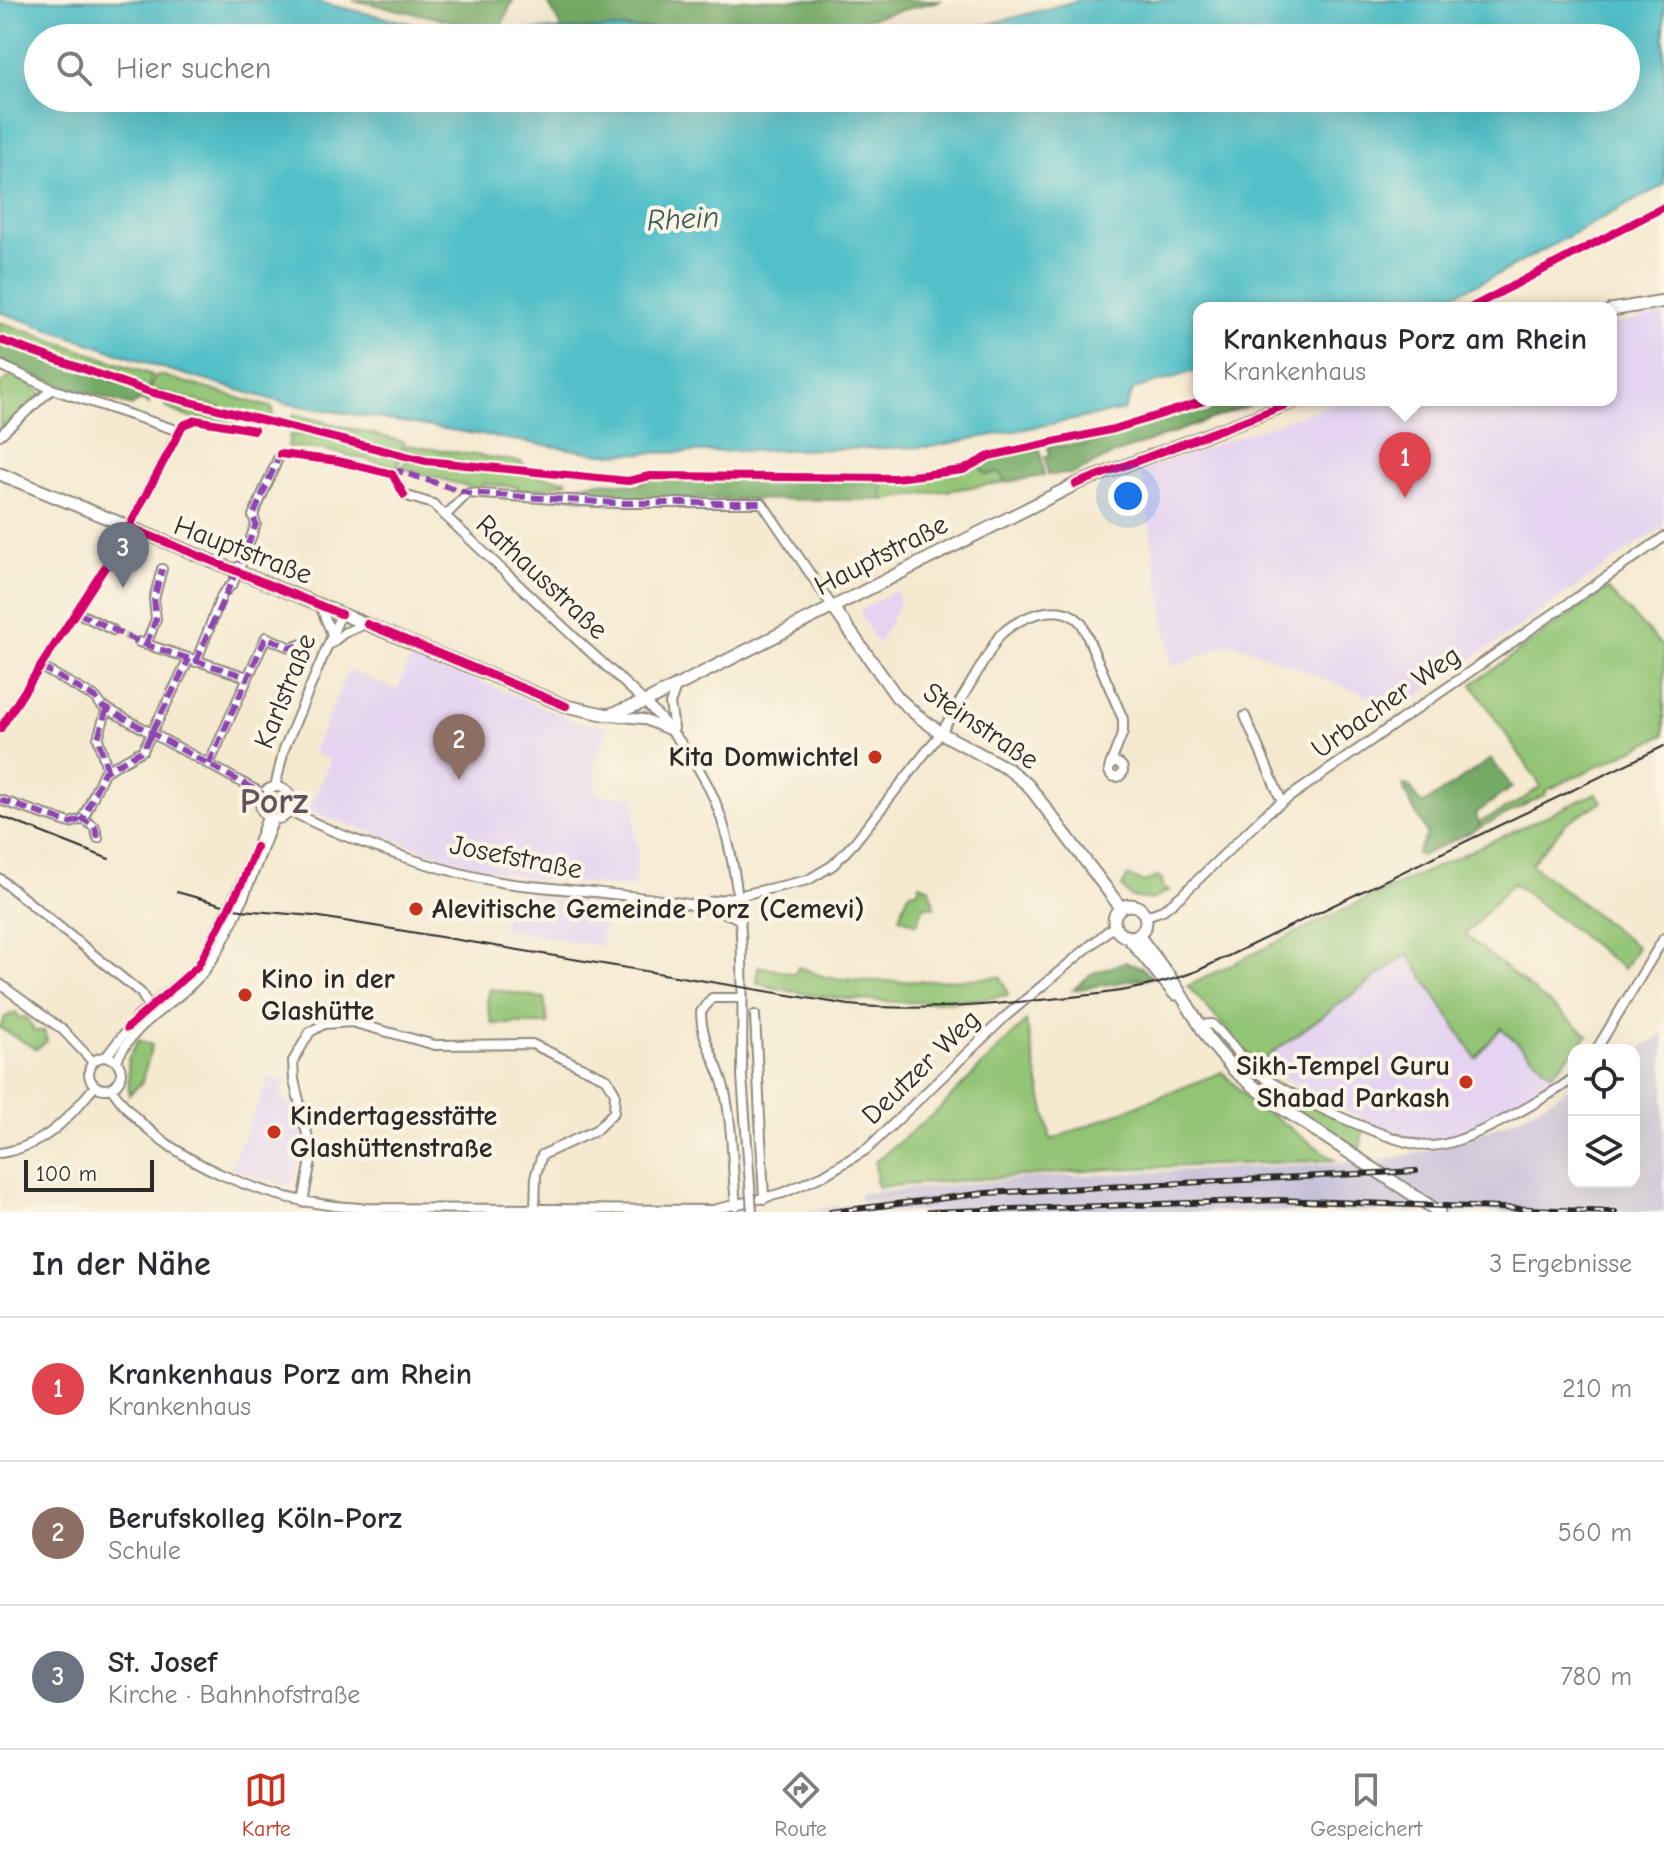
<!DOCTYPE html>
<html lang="de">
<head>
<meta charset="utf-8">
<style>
  :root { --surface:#fff; --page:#f7f7f7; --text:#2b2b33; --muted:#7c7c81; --line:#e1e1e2; --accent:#c8321e }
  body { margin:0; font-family:"Comic Neue",sans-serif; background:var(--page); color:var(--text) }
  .controls { position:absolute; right:24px; bottom:24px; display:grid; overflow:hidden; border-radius:16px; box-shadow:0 8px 32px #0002 }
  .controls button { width:72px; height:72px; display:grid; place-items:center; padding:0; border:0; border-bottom:2px solid var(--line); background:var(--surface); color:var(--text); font:40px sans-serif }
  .scale { position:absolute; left:24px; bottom:20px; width:130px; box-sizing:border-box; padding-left:8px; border:4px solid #2b2b2b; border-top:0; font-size:22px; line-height:28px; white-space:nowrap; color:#2b2b2b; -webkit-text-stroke:6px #fcf5e5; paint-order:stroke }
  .you { position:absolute; left:1128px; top:496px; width:28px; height:28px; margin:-20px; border:6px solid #fff; border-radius:50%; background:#1a73e8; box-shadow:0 0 0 12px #1a73e833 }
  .badge { display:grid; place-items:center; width:52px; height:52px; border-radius:50%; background:var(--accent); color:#fff; font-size:26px; font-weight:700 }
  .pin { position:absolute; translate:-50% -66px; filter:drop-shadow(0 2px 4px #0008) }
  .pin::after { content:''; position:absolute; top:42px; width:28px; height:24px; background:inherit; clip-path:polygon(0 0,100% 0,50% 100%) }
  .popup { position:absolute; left:1193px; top:302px; width:424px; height:104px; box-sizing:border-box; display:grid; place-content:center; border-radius:16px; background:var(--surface); filter:drop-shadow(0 2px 6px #0005); font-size:26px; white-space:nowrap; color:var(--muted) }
  .popup b { font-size:30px; color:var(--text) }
  .popup::after { content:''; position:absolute; left:50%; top:100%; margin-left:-16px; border:16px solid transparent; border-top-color:var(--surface) }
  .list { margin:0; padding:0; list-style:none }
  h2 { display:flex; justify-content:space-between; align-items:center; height:104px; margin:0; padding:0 32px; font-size:34px }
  h2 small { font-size:26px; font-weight:400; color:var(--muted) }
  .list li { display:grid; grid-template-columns:52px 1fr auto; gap:24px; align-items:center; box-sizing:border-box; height:144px; padding:0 32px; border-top:2px solid var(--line) }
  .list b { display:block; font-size:30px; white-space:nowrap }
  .list p { margin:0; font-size:26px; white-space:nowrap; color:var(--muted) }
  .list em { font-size:26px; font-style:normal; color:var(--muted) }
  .icon { flex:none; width:44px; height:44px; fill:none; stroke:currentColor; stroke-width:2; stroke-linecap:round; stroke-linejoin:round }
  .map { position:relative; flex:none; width:1664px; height:1212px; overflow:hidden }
  .search { position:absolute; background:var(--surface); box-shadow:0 8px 32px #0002; left:24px; right:24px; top:24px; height:88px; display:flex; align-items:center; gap:20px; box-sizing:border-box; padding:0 28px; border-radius:44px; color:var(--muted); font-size:30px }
  .sheet { height:536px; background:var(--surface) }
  nav { display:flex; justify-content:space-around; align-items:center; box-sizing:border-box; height:112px; border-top:2px solid var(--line); background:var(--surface); font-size:22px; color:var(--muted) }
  nav a { display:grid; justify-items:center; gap:4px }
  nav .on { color:var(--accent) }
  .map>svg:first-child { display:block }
  .built { fill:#e5d3f1 }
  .industrial { fill:#c7c0d9 }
  .green { fill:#92c474; stroke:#5e7850; stroke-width:2 }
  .forest { fill:#75aa66; stroke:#506a48; stroke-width:2 }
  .water { fill:#51bfc8; stroke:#3e757a; stroke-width:2 }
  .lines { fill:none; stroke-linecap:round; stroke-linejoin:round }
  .minor-tunnel { stroke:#cdc3af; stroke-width:8; stroke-dasharray:8 4; stroke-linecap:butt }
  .minor-casing { stroke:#908a7e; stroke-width:12 }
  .major-casing { stroke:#908a7e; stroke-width:15 }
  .minor { stroke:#fff; stroke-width:8 }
  .major { stroke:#fff; stroke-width:11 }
  .tram { stroke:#2b2b2b; stroke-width:2 }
  .rail-casing { stroke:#2b2b2b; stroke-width:6 }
  .rail { stroke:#fcf5e5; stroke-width:3; stroke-dasharray:9; stroke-linecap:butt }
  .minor-bridge-casing { stroke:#908a7e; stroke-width:12; stroke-linecap:butt }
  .minor-bridge { stroke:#fff; stroke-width:8 }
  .quiet { stroke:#8e44ad; stroke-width:6; stroke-dasharray:12 6; stroke-linecap:butt }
  .cycleway-casing { stroke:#fcf5e5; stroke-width:13 }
  .cycleway { stroke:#d6006c; stroke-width:8 }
  .poi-dot { fill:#c8321e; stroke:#fcf5e5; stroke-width:3 }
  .labels { text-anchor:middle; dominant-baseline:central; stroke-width:8; stroke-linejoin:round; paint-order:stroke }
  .street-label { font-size:28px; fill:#2b2b2b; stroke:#fcf5e5 }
  .poi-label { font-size:28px; font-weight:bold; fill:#2b2b2b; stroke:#fcf5e5; text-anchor:start }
  .water-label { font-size:30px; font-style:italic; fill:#36575a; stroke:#fcf5e5 }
  .district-label { font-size:36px; font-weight:bold; fill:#65505e; stroke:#fcf5e5 }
</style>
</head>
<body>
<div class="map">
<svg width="1664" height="1212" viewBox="0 0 1664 1212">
  <rect width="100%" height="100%" fill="#fcf5e5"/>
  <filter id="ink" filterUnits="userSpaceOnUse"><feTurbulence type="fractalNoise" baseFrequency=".0125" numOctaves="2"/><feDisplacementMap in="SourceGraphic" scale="16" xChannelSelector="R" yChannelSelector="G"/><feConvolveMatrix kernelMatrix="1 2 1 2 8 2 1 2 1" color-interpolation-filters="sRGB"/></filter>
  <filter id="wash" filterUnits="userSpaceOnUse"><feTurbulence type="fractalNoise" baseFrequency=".006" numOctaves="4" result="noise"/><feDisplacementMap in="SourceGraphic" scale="32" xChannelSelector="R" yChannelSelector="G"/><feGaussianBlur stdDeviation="1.8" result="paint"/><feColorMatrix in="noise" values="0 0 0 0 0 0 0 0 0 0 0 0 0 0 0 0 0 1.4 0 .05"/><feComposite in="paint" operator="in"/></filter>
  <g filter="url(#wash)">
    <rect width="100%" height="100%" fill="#f5e9d0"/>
    <path class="built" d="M 1664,314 L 1664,526 L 1400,709 L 1233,642 L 1172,667 L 1141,470 L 1345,400 L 1611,400 L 1611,325 Z
      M 895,590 L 900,599 L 898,607 L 878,645 L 859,612 Z
      M 412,654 L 578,722 L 609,726 L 595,763 L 596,796 L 635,796 L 635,842 L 639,843 L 634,888 L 528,878 L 481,869 L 309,811 L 330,760 L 313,753 L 348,670 L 397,690 Z
      M 510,894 L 605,905 L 601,946 L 502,929 Z
      M 1408,954 L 1476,1058 L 1501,1028 L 1560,1080 L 1542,1096 L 1441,1142 L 1419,1143 L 1393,1135 L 1257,1064 Z
      M 270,1076 L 286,1083 L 280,1088 L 286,1106 L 293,1103 L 303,1135 L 297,1176 L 288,1186 L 230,1168 Z"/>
    <path class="industrial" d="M 1664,1034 L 1664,1212 L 798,1212 L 923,1196 L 862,1201 L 858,1194 L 1029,1178 L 1380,1161 L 1441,1148 L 1482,1133 L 1519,1118 L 1574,1086 L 1574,1182 L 1634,1182 L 1634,1052 Z"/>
    <path class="green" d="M 0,322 L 152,375 L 148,388 L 0,338 Z
      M 13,374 L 43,393 L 0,430 L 0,385 Z
      M 160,375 L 273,408 L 272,421 L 150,389 L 155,376 Z
      M 168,398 L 269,424 L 261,429 L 188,417 L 165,407 Z
      M 294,414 L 404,442 L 401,454 L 289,425 Z
      M 306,434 L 401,457 L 398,467 L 325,450 L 288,447 L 290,435 Z
      M 406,445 L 522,462 L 528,472 L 403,454 Z
      M 408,459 L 566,480 L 567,482 L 518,494 L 518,487 L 482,484 L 481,490 L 401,468 Z
      M 977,465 L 987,475 L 998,472 L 1006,482 L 883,500 L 883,481 L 936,472 L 956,474 Z
      M 1607,589 L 1664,648 L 1664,735 L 1545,791 L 1546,794 L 1481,827 L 1479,823 L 1522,800 L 1541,786 L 1472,684 Z
      M 1596,793 L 1602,802 L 1567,822 L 1531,864 L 1637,947 L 1624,969 L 1513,883 L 1465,935 L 1588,1035 L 1552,1074 L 1501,1028 L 1476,1058 L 1408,954 L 1257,1064 L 1188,986 L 1336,913 Z
      M 1128,876 L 1143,882 L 1158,877 L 1162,879 L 1164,890 L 1170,890 L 1151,900 L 1131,897 L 1122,887 Z
      M 920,884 L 930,888 L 934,907 L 924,906 L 917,924 L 899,917 L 909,893 L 918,890 Z
      M 758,966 L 795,974 L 798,967 C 808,969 817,976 827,977 C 884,985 944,980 1001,977 L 1008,995 C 939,1008 825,1003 757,983 Z
      M 490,989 L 544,998 L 548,1024 L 492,1024 L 487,1001 Z
      M 16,1012 L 20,1018 L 27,1017 L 34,1031 L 44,1031 L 47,1041 L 36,1049 L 0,1028 L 4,1018 Z
      M 1026,1021 L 1051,1140 L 1222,1072 L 1247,1098 L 1335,1160 L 1112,1169 L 877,1187 L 875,1162 L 938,1110 Z
      M 138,1040 L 152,1045 L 142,1082 L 129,1095 L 128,1059 Z
      M 1226,1044 L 1252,1072 L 1363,1128 L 1360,1150 C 1313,1120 1259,1092 1224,1047 Z"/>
    <path class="forest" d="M 352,0 L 513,0 L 499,31 Z
      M 547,0 L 942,0 L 851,23 L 562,30 Z
      M 0,342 L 147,393 L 149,404 L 140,400 L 132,406 L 47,381 L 0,360 Z
      M 1215,400 L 1264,400 L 1114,454 L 1073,474 L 1048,475 L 1045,457 L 1050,456 L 1048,447 C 1071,443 1100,448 1122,431 Z
      M 1040,449 L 1044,476 L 1006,482 L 998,472 L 987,475 L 977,465 L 989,458 Z
      M 650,479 L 883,481 L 883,500 L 584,499 L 544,492 L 597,482 L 638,484 Z
      M 1491,759 L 1512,787 L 1475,814 L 1481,827 L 1421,856 L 1416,854 L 1427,835 C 1420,816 1407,804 1403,785 L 1409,786 L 1422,805 Z
      M 1125,962 L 1141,967 L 1152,977 L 1073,990 L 1091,974 Z"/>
    <path class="water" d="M 0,0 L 309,0 L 443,31 L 751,27 L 767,38 L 38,38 L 38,98 L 1626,98 L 1626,38 L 904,38 L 978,27 L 1080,0 L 1664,0 L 1664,185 L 1501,273 L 1425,308 L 1199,308 L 1199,370 L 1134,389 L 1124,410 L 930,447 L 601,454 L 288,404 L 152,365 L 0,312 Z"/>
  </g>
  <g filter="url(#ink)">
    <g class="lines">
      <path class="minor-tunnel" d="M 113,630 L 139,642"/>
      <defs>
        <path id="minor" d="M 0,365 L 52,389 L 179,431 L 120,544 L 0,729
          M 0,435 L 52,389
          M 404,495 L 433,504 C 480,549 527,593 574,637 C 633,692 695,738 721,817 C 748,902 742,989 742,1076
          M 445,516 L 468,493 L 613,503 L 762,503 L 832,606
          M 244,556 L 256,524 L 253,516 L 280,454
          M 320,606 L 332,634
          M 78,613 L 113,630
          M 139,642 L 247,677
          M 146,645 L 156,619 L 154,599 L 162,569
          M 329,645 L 344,633 L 365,624
          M 196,662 L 222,595 L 233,583
          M 41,667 L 96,698 L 102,706 L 263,794
          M 107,708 L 98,738 L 107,769
          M 611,716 L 643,719 L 671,731
          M 1245,716 L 1282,802
          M 674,728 L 670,704 L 676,687
          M1109 770a7 7 0 1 1 14 0a7 7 0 1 1-14 0Z
          M 209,764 L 266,637 L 291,648 L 302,644
          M260 803a16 16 0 1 1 32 0a16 16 0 1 1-32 0Z
          M 275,787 L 284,749 L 341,614
          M 0,800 L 70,823 L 83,819
          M 291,811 C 343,840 446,873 506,883 C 551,890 714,898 741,921
          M 98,838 L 95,827 L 83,819 L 104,772 L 143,750 L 189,659
          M 250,865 L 267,817
          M 0,879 L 141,993 L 149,1007
          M 693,906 L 808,880 L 833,865 L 854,843 L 941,733 L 999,636 C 1019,617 1061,598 1082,624 L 1123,719 L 1123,732 L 1110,765
          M 1146,916 L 1163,910 L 1182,895 L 1268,812 L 1664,537
          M 0,984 L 63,1030 L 93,1062
          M 755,1015 L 764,1199
          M 1199,1025 L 1212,1024 C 1228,1039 1240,1059 1258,1073 C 1283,1094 1399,1147 1431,1146 C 1467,1145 1544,1099 1574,1078
          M 1596,1050 L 1664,938
          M89 1073a16 16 0 1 1 32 0a16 16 0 1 1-32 0Z
          M 106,1057 L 136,1018 L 198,966 L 244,877
          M 116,1062 C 136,1018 177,1005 205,970 C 232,936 257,862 274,819
          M 111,1088 C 163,1164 273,1204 361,1208 L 713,1210 L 783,1193 L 824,1175 L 867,1149 L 1006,1016 L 1115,925
          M 0,1153 C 45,1146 67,1120 95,1086
          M 303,1202 L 312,1155 L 294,1080 L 293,1061 L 310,1032 L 324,1024 L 351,1022 L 435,1045 L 532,1044 L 607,1079 L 615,1093 L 614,1112 L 596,1130 L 542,1155 L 536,1174 L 535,1210
          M 736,1206 C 732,1167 733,1126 724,1088 C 718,1061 701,1042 701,1012 L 712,998 L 742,998"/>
        <path id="major" d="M 1611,310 L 1664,301
          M 0,474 L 566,706 L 608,715 L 645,702 L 1076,484 L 1299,400
          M 832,606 L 897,697 L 918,716 L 941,733 L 1008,769 L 1028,785 L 1121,908
          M1114 921a16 16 0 1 1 32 0a16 16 0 1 1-32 0Z
          M 1138,935 L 1172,980 L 1211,1043 L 1235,1071 L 1277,1105 L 1439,1212
          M 1127,936 L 1175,994"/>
      </defs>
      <use href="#minor" class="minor-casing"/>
      <use href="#major" class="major-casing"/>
      <use href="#minor" class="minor"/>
      <use href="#major" class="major"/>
      <path class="tram" d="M 0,816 L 109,859
        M 177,892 L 241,910 L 314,916 L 849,1005 C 913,1011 976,1006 1040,1000 C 1094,995 1146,991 1197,971 L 1664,746"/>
      <defs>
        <path id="rail" d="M 831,1212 L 986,1193 L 1416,1171
          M 929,1212 L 1277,1200 L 1615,1212"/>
      </defs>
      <use href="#rail" class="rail-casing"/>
      <use href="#rail" class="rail"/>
      <defs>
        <path id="minor-bridge" d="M 233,583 L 244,556
          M 742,1076 L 752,1212"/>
      </defs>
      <use href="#minor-bridge" class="minor-bridge-casing"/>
      <use href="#minor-bridge" class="minor-bridge"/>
      <path class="quiet" d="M 392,474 L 399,471 L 468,493 L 613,503 L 762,503
        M 78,613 L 146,645 L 247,677
        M 146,645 L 156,619 L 154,599 L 162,569
        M 196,662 C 215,614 238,572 256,524 L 253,516 L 280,454 L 287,456
        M 41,667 L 96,698 L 102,706 L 263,794
        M 107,708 L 98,738 L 107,769
        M 209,764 L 266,637 L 291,648 L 302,644
        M 0,800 L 70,823 L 83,819
        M 98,838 L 95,827 L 83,819 L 104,772 L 143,750 L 189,659"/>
      <defs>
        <path id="cycleway" d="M 1470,308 L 1664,207
          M 0,340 L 150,392 L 426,461 L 628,481 L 650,476 L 895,478 L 963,470 L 989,456 L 1114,429 L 1207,400
          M 280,454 L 338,461 L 392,474 L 404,495
          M 1076,484 L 1299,400
          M 129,527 L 341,614
          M 367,624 L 566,706
          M 0,729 L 120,544 L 183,425 L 196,420 L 254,430
          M 127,1028 L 198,966 L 242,883 L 256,847"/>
      </defs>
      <use href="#cycleway" class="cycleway-casing"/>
      <use href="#cycleway" class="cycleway"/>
    </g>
  </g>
  <g class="poi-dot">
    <circle cx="875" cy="757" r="8"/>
    <circle cx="416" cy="909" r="8"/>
    <circle cx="245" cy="995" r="8"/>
    <circle cx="1466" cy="1082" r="8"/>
    <circle cx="274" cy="1132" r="8"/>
  </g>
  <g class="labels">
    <g class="street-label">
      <text transform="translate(243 550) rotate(21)">Hauptstraße</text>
      <text transform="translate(881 555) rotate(-27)">Hauptstraße</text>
      <text transform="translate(542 577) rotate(43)">Rathausstraße</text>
      <text transform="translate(285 691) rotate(-68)">Karlstraße</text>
      <text transform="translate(1386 702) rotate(-35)">Urbacher Weg</text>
      <text transform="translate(981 726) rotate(34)">Steinstraße</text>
      <text transform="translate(516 857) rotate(11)">Josefstraße</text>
      <text transform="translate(921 1067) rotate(-44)">Deutzer Weg</text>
    </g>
    <g class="poi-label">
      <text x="859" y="757" text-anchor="end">Kita Domwichtel</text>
      <text x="432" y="909">Alevitische Gemeinde Porz (Cemevi)</text>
      <text x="261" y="979">Kino in der<tspan x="261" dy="32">Glashütte</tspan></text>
      <text x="1450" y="1066" text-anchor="end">Sikh-Tempel Guru<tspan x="1450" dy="32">Shabad Parkash</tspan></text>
      <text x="290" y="1116">Kindertagesstätte<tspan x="290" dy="32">Glashüttenstraße</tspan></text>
    </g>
    <g class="water-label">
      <text transform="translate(683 219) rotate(-3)">Rhein</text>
    </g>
    <g class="district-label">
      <text x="274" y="801">Porz</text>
    </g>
  </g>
</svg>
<div class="controls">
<button><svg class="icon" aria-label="locate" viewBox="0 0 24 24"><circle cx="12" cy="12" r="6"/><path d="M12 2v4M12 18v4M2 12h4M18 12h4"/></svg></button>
<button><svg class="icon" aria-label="layers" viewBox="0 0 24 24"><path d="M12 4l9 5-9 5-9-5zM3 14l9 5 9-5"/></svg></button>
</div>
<div class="scale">100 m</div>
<div class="you"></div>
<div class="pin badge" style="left:1405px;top:498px;background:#e0444e">1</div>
<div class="popup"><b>Krankenhaus Porz am Rhein</b>Krankenhaus</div>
<div class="pin badge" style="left:459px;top:780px;background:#8d6e63">2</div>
<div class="pin badge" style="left:123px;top:588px;background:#6b7280">3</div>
<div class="search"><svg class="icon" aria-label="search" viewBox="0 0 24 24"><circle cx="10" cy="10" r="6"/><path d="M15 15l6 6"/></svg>Hier suchen</div>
</div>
<section class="sheet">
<h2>In der Nähe<small>3 Ergebnisse</small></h2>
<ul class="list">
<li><span class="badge" style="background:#e0444e">1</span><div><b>Krankenhaus Porz am Rhein</b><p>Krankenhaus</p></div><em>210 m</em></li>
<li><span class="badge" style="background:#8d6e63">2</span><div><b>Berufskolleg Köln-Porz</b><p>Schule</p></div><em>560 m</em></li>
<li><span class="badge" style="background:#6b7280">3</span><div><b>St. Josef</b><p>Kirche · Bahnhofstraße</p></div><em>780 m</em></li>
</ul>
</section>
<nav>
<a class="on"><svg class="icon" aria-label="map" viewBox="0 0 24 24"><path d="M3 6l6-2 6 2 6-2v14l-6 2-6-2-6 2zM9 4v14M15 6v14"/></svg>Karte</a>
<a><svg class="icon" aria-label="directions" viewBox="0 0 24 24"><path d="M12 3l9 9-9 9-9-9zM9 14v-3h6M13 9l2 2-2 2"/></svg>Route</a>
<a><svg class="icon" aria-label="saved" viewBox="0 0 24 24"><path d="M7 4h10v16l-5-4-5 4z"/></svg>Gespeichert</a>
</nav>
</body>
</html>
